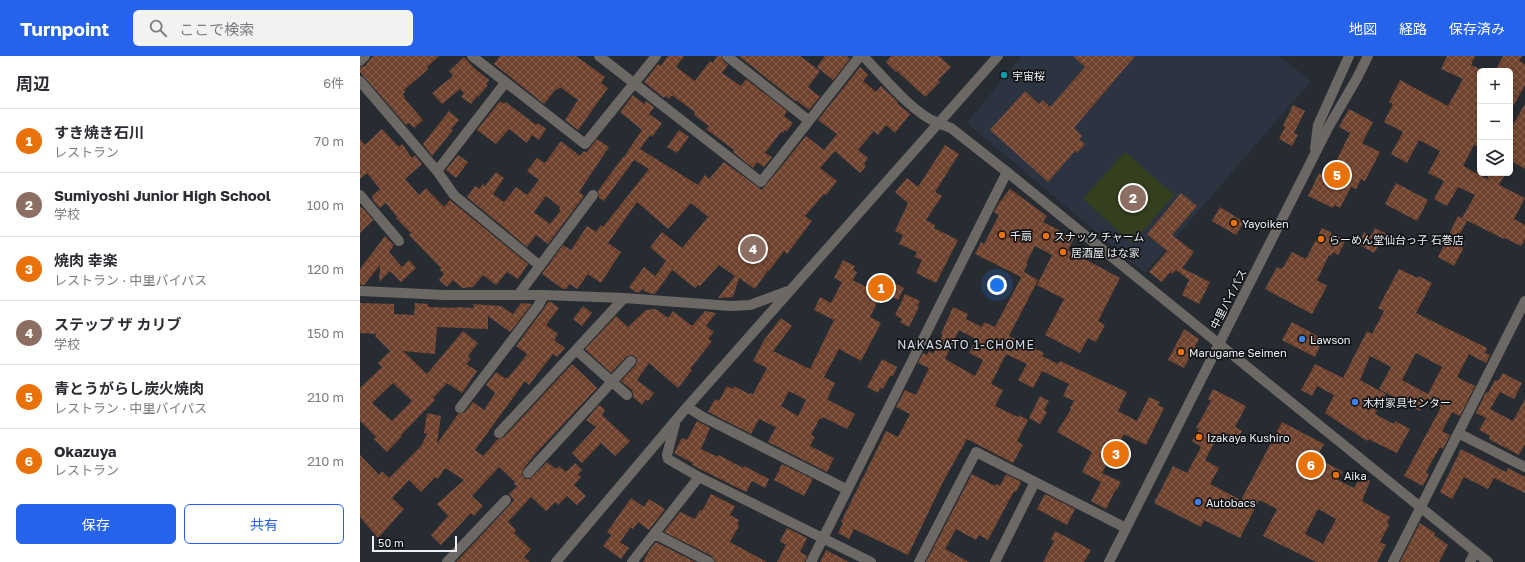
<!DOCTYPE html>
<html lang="ja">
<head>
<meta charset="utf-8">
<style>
  :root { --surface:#fff; --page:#f2f2f3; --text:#2b2b33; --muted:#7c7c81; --line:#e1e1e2; --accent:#2563eb }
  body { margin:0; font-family:"Golos Text","Noto Sans JP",sans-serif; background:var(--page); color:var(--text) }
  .controls { position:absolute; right:12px; top:12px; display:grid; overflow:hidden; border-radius:6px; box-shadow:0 2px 10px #0003 }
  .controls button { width:36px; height:36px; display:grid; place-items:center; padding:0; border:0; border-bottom:1px solid var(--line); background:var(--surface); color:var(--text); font:20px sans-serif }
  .scale { position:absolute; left:12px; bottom:10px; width:85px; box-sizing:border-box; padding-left:4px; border:2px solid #eceff4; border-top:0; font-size:11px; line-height:14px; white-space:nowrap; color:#eceff4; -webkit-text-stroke:3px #121417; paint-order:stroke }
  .you { position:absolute; left:637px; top:229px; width:14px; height:14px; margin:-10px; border:3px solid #fff; border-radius:50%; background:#1a73e8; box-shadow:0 0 0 6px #1a73e833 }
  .badge { display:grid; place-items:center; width:26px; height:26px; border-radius:50%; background:var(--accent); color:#fff; font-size:13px; font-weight:700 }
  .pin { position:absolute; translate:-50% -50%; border:2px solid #fff; box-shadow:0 1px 4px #0006 }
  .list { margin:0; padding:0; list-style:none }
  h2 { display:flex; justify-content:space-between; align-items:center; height:52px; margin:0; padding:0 16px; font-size:17px }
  h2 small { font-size:13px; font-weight:400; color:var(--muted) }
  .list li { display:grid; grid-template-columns:26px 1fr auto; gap:12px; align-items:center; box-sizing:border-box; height:64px; padding:0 16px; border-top:1px solid var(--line) }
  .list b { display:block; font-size:15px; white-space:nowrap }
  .list p { margin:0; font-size:13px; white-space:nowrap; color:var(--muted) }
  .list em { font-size:13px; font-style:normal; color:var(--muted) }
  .actions { display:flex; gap:8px; padding:12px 16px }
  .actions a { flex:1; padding:9px 0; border:1px solid var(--accent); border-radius:6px; text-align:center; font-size:14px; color:var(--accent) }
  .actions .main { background:var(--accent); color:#fff }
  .icon { flex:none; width:22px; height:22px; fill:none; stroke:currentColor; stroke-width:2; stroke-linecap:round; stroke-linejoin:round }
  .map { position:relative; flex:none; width:1165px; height:506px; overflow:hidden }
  header { display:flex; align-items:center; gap:24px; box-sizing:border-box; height:56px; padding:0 20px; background:var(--accent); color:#fff }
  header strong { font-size:19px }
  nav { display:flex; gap:22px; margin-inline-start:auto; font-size:14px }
  .search { width:280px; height:36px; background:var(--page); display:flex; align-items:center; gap:10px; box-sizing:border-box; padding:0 14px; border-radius:6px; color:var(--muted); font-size:15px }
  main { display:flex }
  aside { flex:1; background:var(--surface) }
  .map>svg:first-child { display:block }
  .built { fill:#2c3441 }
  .green { fill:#343f1d }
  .building { fill:url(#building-cross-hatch); fill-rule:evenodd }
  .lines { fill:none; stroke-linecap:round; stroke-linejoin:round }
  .minor { stroke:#6c6965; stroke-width:10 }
  .tertiary { stroke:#6c6965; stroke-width:10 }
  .culture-dot { fill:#0f9aa8; stroke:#121417; stroke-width:1.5 }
  .food-dot { fill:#e8710a; stroke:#121417; stroke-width:1.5 }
  .shop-dot { fill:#3f7fe0; stroke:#121417; stroke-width:1.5 }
  .labels { text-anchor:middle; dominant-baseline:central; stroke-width:3.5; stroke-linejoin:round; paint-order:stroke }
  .poi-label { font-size:11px; fill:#eceff4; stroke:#121417; text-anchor:start }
  .street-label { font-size:11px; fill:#eceff4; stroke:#121417 }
  .neighbourhood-label { font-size:12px; letter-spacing:1px; fill:#d3d9e3; stroke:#121417 }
</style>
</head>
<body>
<header>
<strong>Turnpoint</strong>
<div class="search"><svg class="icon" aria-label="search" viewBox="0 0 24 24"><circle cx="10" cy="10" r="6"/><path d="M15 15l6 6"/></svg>ここで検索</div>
<nav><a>地図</a><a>経路</a><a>保存済み</a></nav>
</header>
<main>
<aside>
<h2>周辺<small>6件</small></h2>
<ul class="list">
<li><span class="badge" style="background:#e8710a">1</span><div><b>すき焼き石川</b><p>レストラン</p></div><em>70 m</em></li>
<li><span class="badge" style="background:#8d6e63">2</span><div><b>Sumiyoshi Junior High School</b><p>学校</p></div><em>100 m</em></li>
<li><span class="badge" style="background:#e8710a">3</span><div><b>焼肉 幸楽</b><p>レストラン · 中里バイパス</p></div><em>120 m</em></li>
<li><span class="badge" style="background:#8d6e63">4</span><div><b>ステップ ザ カリブ</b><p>学校</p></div><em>150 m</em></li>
<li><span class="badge" style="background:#e8710a">5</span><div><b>青とうがらし炭火焼肉</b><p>レストラン · 中里バイパス</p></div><em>210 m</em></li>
<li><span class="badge" style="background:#e8710a">6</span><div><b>Okazuya</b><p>レストラン</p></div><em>210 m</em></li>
</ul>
<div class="actions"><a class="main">保存</a><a>共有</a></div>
</aside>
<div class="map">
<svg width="1165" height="506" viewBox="0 0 1165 506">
  <defs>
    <pattern id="building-cross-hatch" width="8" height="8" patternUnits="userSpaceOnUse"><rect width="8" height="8" fill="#70432e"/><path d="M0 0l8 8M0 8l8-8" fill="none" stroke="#855e4d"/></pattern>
  </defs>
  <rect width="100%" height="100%" fill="#272c33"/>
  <path class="built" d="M 662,0 L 919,0 L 951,25 L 785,217 L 607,67 Z"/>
  <path class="green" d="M 765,96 L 814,139 L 772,187 L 723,143 Z"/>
  <path class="building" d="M 13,0 L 79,0 L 67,11 L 68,13 L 65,16 L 44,34 L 45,36 L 43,38 L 45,41 L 44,42 L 63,64 L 54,72 L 49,67 L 46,69 L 0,16 L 0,11 L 5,10 Z
    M 140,0 L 216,0 L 245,21 L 241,27 L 248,32 L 218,74 L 205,64 L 218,44 L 200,31 L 197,34 L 196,33 L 184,48 L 134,8 Z
    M 308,0 L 324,0 L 316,11 L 335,25 L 350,5 L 353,7 L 357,0 L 361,0 L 363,5 L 368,9 L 362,17 L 381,30 L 386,23 L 427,55 L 424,60 L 433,67 L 427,75 L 425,74 L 423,77 L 421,76 L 405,97 L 412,101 L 404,111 L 397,106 L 393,112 L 373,96 L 374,94 L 346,73 L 349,70 L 334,59 L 335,56 L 312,39 L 309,43 L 305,40 L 304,42 L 284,26 L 298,8 L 301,10 Z
    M 379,0 L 440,0 L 460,15 L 448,31 L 460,41 L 449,54 L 436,44 L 435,45 Z
    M 465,0 L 487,0 L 490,3 L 473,24 L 457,11 Z
    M 531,0 L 579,0 L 591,11 L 578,24 L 580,26 L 565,41 L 537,15 L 536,16 L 526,6 Z
    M 713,0 L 775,0 L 714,72 L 722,80 L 719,83 L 725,88 L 717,97 L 715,95 L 688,126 L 630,74 L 665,35 L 679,48 L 683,44 L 690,51 L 725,11 Z
    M 1087,0 L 1115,0 L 1111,9 L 1120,13 L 1120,84 L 1117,90 L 1114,89 L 1103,110 L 1127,123 L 1130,117 L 1146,117 L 1139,129 L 1165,142 L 1154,163 L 1165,169 L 1165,183 L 1161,190 L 1145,182 L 1144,183 L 1102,162 L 1115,139 L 1098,131 L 1087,150 L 1074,143 L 1084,125 L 1068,117 L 1080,95 L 1059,84 L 1047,107 L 1031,98 L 1043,76 L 1024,66 L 1033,48 L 1029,46 L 1040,24 L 1088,50 L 1103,23 L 1081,13 Z
    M 1143,0 L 1162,0 L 1159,5 L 1165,8 L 1165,29 L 1150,56 L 1150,15 L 1135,15 Z
    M 104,1 L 114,12 L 129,24 L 126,28 L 128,29 L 118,41 L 117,40 L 111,48 L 101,41 L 104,37 L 100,33 L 82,48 L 72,37 L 93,20 L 89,15 Z
    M 500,11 L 508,19 L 503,25 L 516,36 L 521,30 L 538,46 L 537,47 L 550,58 L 535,77 L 526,69 L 518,79 L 514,75 L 498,94 L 508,102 L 504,108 L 506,110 L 500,117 L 475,95 L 460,112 L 477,125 L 466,139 L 464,138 L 445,160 L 452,165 L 427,198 L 424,195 L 409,215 L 408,214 L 395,233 L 379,222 L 373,241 L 358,242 L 375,220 L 359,209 L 340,230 L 338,229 L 335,232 L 312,214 L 295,238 L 288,237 L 282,233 L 279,237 L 276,236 L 269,231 L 284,211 L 295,220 L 306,205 L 290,191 L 302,176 L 322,192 L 348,161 L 331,147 L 308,173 L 277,146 L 248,187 L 261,196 L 241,227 L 228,218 L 217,233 L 210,228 L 206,233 L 203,233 L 182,218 L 203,189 L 211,194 L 227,170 L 236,176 L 241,169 L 243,171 L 289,113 L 274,104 L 244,145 L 239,142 L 238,135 L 263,101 L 264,101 L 282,74 L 260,56 L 273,39 L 284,48 L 286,45 L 294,51 L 289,58 L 302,67 L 292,81 L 290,79 L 280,93 L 338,129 L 345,119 L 349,123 L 364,106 L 402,134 L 446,80 L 464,94 L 477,78 L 458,64 Z
    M 140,45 L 144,48 L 146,46 L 176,69 L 178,67 L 186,73 L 179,84 L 172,79 L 167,87 L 149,73 L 136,88 L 117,74 Z
    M 1165,48 L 1165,113 L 1150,104 L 1150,74 Z
    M 933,49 L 945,55 L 934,77 L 938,79 L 932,90 L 919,83 L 925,71 L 923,70 Z
    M 989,53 L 1013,66 L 1002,87 L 1020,96 L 1005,125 L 1001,123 L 996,133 L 991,131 L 980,152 L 974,149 L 973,152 L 948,140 L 959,117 L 968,122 L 990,77 L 979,71 Z
    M 89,55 L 99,64 L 91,73 L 93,74 L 72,100 L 63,88 Z
    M 22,73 L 37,89 L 39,91 L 42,88 L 52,102 L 55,99 L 62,108 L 45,123 L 59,139 L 66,132 L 84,151 L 90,144 L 168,208 L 158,223 L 147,216 L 136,229 L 123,219 L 113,231 L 104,232 L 102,232 L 93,224 L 87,231 L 79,224 L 84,218 L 80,214 L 81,212 L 49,179 L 51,177 L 36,162 L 37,161 L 26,147 L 20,152 L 12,143 L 13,142 L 12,140 L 20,133 L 7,117 L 0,123 L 0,83 L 5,89 Z
    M 319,74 L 329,81 L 317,97 L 307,91 Z
    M 237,83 L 249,91 L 219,136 L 224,140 L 188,188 L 176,179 L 167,191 L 107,141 L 115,130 L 119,133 L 123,128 L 125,130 L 136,116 L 144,122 L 133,138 L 144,146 L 156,131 L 167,139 L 179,124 L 167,115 L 177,102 L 185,107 L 201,85 L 220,100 L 224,95 L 226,97 ZM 186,140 L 200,151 L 199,153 L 201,154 L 190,168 L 174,156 Z
    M 585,89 L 599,98 L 575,136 L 582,140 L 566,164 L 575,169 L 574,172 L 598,184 L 576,227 L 556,217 L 562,204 L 554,201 L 557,196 L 539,188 L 543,179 L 535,175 L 548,147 L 535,136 L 547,122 L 558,131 Z
    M 98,99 L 108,106 L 96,122 L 86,114 Z
    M 1036,127 L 1068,144 L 1057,165 L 1025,148 Z
    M 650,133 L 687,160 L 683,166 L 714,182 L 708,194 L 760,222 L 738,265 L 745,269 L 736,286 L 728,282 L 720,297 L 685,279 L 704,243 L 677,229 L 692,199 L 675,190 L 666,207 L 668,208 L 661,221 L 615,198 L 621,186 L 624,188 L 639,159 L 634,156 L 639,147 Z
    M 821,137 L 837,150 L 812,179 L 834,196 L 822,212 L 850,226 L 839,248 L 822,239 L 829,224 L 816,214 L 812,218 L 810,216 L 802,226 L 789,216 L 807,195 L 787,178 Z
    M 0,151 L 3,152 L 13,164 L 0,177 Z
    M 860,151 L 884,166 L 876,179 L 852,165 Z
    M 1098,160 L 1107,165 L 1097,183 L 1105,187 L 1102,192 L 1103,193 L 1094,210 L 1078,201 Z
    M 962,172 L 986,184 L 978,199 L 973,196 L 971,200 L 969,199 L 957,224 L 967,230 L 952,258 L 905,233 L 917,211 L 922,213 L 932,196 L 946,203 Z
    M 1015,172 L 1027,178 L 1022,186 L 1021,185 L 1014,197 L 998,188 L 1004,176 L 1011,180 Z
    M 25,180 L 34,189 L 29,196 L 42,211 L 49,204 L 56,212 L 41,226 L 30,215 L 19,226 L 20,209 L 4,229 L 0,229 L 0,213 Z
    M 483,204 L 495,210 L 493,214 L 497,216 L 493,224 L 521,239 L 510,261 L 521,267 L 501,305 L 479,293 L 464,321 L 475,327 L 467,343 L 495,358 L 487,373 L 463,361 L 462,363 L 460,362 L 451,379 L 455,381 L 450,390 L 474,402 L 467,416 L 408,386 L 416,371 L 399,363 L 391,378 L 348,356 L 355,343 L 359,345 L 367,330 L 373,333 L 374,330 L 389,338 L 390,337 L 393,338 L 407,312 L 393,305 L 404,284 L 421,262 L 432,270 L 413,295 L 450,313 L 474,264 L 454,254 L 460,241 L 471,247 L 482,226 L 474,222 ZM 429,335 L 446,344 L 438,360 L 421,350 Z
    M 1039,213 L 1058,222 L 1059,220 L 1072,227 L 1056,257 L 1127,292 L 1125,297 L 1130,299 L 1126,307 L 1109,298 L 1097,321 L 1115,330 L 1100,360 L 1092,356 L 1082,375 L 1090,379 L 1083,393 L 1080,391 L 1066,416 L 1069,418 L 1063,430 L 1044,420 L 1081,351 L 1066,343 L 1060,355 L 1019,333 L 1031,311 L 1010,300 L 1000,324 L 1026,338 L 1015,358 L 1034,368 L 1035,365 L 1050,373 L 1037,397 L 1008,383 L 1007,385 L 965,357 L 974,339 L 957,330 L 952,340 L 941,334 L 955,308 L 983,322 L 1007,275 L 1012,278 L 1024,255 L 1018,252 ZM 1056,297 L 1082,311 L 1068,338 L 1042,324 Z
    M 664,216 L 678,224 L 649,280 L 684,297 L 682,300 L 698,308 L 700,305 L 767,336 L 758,355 L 777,365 L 789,341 L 800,346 L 798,349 L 804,352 L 786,389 L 764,378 L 756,393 L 761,396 L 756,403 L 751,401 L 742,417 L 761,426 L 757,434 L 756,433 L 746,453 L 731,445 L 741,426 L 722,416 L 732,396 L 697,376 L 711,353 L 710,352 L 714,345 L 703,340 L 709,328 L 682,315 L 673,332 L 658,324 L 667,308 L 646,298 L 631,328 L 643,334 L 635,350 L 658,361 L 659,359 L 668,364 L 657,385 L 663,389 L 653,407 L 607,383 L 583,426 L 548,499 L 494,473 L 489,483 L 478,477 L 483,467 L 481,466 L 526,375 L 538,381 L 550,358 L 536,351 L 545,334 L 556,339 L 569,312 L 558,307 L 563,297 L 567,299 L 569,295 L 573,298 L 583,278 L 581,278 L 593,251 L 608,258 L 606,263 L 622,271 L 624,266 L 635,271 ZM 599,274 L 616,283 L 609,297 L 623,304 L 615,320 L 585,303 Z
    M 533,226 L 544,232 L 538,244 L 527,238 Z
    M 545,238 L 560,245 L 557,250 L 559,251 L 549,271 L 540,266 L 542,263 L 535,259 Z
    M 188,246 L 191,246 L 199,252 L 186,269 L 198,278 L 194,284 L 205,292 L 197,301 L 193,298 L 169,329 L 165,325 L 115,394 L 123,400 L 138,383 L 144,381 L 212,308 L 237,332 L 177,396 L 163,413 L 162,419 L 166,423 L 170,423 L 187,406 L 196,413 L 199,410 L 206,416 L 215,407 L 222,414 L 218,419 L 221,421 L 214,429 L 226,440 L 217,449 L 207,440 L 198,449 L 195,446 L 186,455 L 171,441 L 148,466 L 156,474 L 154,477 L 171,493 L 164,501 L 170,506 L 96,506 L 151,448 L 154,444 L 149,438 L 157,430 L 154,428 L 155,426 L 139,411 L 112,440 L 123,450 L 114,460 L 111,457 L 107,461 L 81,489 L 71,479 L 88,460 L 77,448 L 104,424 L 85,412 L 78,423 L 75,421 L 61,436 L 49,424 L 32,442 L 44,453 L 18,482 L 0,461 L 0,399 L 19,419 L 22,415 L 29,422 L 61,390 L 67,378 L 64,377 L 67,357 L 81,360 L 77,388 L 98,358 L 105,356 L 113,346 L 124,354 L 135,337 L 126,329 L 136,316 L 146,323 L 147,321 L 148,322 L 161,306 L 167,298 L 156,290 L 183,254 Z
    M 0,247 L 34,248 L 34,258 L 54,259 L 55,247 L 68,248 L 68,251 L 95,252 L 95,251 L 113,252 L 114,249 L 111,248 L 141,250 L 153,258 L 161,247 L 172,248 L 150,276 L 128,260 L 128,273 L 77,271 L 75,298 L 43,295 L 67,318 L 103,275 L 118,287 L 108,300 L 111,303 L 106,308 L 117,315 L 102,337 L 87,327 L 73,342 L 75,344 L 41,379 L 42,380 L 27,396 L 14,383 L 16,381 L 0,365 L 0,332 L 22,311 L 18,307 L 30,295 L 15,280 L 17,278 L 0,277 ZM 33,327 L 52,345 L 32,365 L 12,347 Z
    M 223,250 L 232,257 L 222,270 L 213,263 Z
    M 296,253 L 308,262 L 313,255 L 332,270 L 345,255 L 356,257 L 346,270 L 354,276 L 348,283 L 352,285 L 330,313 L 332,314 L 318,332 L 289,307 L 277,324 L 294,337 L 288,345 L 286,343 L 282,349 L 273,341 L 273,337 L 272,334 L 261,325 L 276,309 L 277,306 L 276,301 L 272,299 L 267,300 L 251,317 L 225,293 L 256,260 L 268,271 L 286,254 Z
    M 932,266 L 961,282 L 957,288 L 960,290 L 955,301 L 922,284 Z
    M 824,273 L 839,283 L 824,312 L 808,304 Z
    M 522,303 L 537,311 L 533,320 L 530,320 L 523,333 L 520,332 L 518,337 L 507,331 Z
    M 1143,317 L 1162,327 L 1154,343 L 1140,336 L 1130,353 L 1153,365 L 1165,343 L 1165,388 L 1159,399 L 1129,383 L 1130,380 L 1119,374 L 1126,362 L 1116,357 L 1126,336 L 1128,337 L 1135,324 L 1138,325 Z
    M 853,333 L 886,350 L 875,371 L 882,375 L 875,387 L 859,378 L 845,404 L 859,412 L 850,428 L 881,444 L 922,366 L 964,388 L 957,400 L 962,402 L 961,404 L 983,416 L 978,424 L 994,432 L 1001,420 L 1010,425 L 1002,445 L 1030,461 L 1027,467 L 1029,469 L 1020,486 L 1026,489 L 1017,506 L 956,506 L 903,480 L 917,453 L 899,444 L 880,482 L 844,464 L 841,471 L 794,447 L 813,410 L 827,417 L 841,391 L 832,385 L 839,373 L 836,372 L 851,345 L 848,343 ZM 958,453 L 976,463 L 963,488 L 945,478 Z
    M 680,340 L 689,345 L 684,354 L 687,356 L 680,368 L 669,362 Z
    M 239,349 L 245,354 L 242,359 L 270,385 L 255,400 L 241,387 L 222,407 L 212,397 L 236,371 L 226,364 Z
    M 337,365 L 350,372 L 341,393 L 358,401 L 359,399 L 383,412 L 384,410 L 409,423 L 405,432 L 392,425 L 386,436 L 332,409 L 333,407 L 314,397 L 322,382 L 327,384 Z
    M 1101,393 L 1146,416 L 1148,412 L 1165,421 L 1165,437 L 1134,422 L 1128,433 L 1104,421 L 1092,443 L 1080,436 Z
    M 422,408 L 453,423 L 444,440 L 414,424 Z
    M 612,418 L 635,430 L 636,428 L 640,430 L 646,418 L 661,426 L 656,436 L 654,435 L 628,484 L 619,479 L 616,484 L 596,473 L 585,493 L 609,506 L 566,506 Z
    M 351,438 L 375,450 L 370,459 L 379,464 L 377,468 L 379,470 L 370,486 L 407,506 L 355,506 L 352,500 L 304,476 L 320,456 L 335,463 L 340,454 L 342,455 Z
    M 685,438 L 715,453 L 707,469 L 677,453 Z
    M 271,442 L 284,451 L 289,443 L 305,453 L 289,474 L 278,466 L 273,473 L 271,471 L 260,486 L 269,492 L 261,503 L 243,490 L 251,479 L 247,476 Z
    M 1060,467 L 1075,477 L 1074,479 L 1088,489 L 1079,506 L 1040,506 Z
    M 427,472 L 447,482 L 440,496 L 447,500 L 445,506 L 417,506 L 426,489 L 420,485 Z
    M 695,475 L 731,494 L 724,506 L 683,506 L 694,485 L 691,483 Z
    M 296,486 L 335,506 L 283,506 L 289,495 Z
    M 466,494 L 489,506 L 460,506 Z"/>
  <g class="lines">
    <path class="minor" d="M 112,0 L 225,88 L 296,0
      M 239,0 L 401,126 L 500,0
      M 367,0 L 448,64
      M 503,0 C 523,20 552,57 578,67
      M 0,5 L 5,0
      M 0,25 L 77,115 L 94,139 L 180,210
      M 77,115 L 145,27
      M 0,139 L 39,185
      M 0,235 L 85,239 L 184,239 L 264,242 L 371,250 L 390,249 L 428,235
      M 158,239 L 233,139
      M 216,294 L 267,339
      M 327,351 L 343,361 L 486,433
      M 100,352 L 178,250 L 184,239
      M 315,368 L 307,399 L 308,403 L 339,421 L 511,506
      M 139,377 L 264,242
      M 1098,377 L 1165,411
      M 168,417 L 271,305
      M 295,478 L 349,506
      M 87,506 L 146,444
      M 196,506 L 327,351 L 638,0
      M 272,506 L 339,421
      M 451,506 L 647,116
      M 559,506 L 616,396 L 766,472
      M 635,506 L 675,426
      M 1033,506 L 1165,245
      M 1110,506 L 1115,496"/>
    <path class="tertiary" d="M 578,67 L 591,72 L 647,116 L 1128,506
      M 955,93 L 958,69 L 989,0
      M 749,506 L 968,72 L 997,22 L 1008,0"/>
  </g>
  <circle class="culture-dot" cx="644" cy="19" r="4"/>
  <g class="food-dot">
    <circle cx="874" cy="167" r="4"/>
    <circle cx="642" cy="179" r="4"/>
    <circle cx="686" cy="180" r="4"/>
    <circle cx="961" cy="183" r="4"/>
    <circle cx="703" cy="196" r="4"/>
    <circle cx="821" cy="296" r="4"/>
    <circle cx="839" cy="381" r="4"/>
    <circle cx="976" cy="419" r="4"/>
  </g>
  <g class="shop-dot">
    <circle cx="942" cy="283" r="4"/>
    <circle cx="995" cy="346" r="4"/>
    <circle cx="838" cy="446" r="4"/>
  </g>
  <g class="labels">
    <g class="poi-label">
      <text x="652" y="19">宇宙桜</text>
      <text x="882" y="167">Yayoiken</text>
      <text x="650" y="179">千扇</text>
      <text x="694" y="180">スナック チャーム</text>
      <text x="969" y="183">らーめん堂仙台っ子 石巻店</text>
      <text x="711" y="196">居酒屋 はな家</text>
      <text x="950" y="283">Lawson</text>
      <text x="829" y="296">Marugame Seimen</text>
      <text x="1003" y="346">木村家具センター</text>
      <text x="847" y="381">Izakaya Kushiro</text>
      <text x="984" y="419">Aika</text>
      <text x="846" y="446">Autobacs</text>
    </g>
    <g class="street-label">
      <text transform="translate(868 243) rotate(-63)">中里バイパス</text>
    </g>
    <g class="neighbourhood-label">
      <text x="606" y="288">NAKASATO 1-CHOME</text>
    </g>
  </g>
</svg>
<div class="controls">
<button>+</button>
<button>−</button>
<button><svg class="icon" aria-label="layers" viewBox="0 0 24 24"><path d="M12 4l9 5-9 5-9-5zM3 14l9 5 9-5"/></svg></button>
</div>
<div class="scale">50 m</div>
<div class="you"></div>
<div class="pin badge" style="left:521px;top:232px;background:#e8710a">1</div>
<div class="pin badge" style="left:773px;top:142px;background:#8d6e63">2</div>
<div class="pin badge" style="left:756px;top:398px;background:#e8710a">3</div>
<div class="pin badge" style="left:393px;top:193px;background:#8d6e63">4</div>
<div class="pin badge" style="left:977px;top:119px;background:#e8710a">5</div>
<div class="pin badge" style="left:951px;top:409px;background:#e8710a">6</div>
</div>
</main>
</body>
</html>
